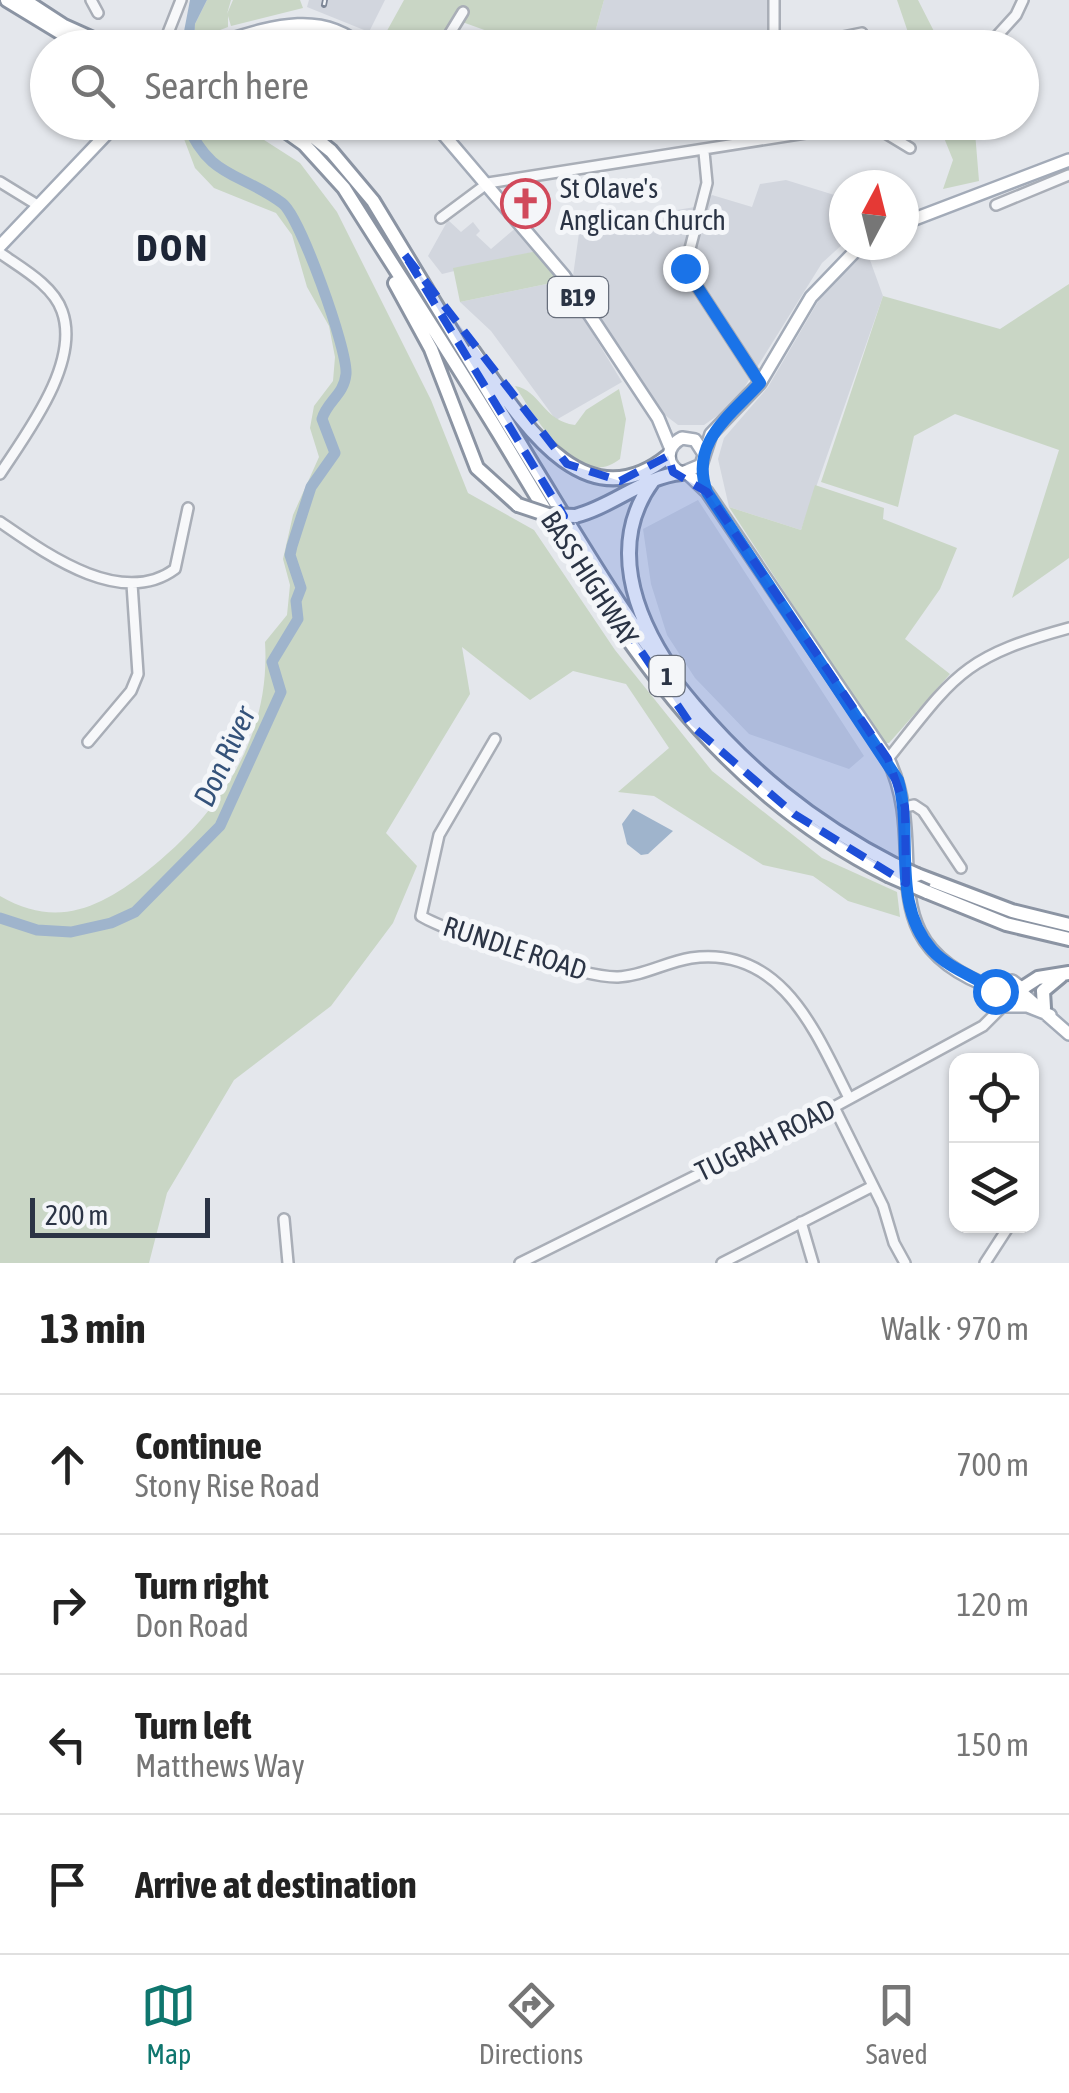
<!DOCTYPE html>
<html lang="en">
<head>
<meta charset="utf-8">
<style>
  :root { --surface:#fff; --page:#f2f2f2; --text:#222; --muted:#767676; --line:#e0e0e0; --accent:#0f766e }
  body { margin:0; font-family:"Asap Condensed",sans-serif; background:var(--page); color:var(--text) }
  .controls { position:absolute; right:30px; bottom:30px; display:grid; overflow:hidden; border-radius:20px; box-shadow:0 2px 8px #0004 }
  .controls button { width:90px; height:90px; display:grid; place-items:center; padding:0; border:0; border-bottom:2px solid var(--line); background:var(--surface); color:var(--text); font:50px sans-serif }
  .compass { position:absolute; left:829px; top:170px; width:90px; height:90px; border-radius:50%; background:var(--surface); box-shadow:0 2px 8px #0004; rotate:7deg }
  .scale { position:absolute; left:30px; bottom:25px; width:180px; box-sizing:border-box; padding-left:10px; border:5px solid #2b3445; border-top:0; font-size:28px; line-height:35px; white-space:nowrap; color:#2b3445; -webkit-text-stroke:8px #f4f6f9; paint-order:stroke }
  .stop { position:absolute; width:30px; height:30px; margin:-22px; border:8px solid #1a73e8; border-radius:50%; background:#fff }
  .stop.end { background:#1a73e8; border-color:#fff; box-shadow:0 2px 10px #0008 }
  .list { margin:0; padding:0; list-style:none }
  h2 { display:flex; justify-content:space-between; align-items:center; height:130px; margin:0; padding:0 40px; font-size:42px }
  h2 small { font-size:32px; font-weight:400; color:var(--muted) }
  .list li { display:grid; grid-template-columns:65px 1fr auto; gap:30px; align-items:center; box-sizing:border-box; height:140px; padding:0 40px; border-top:2px solid var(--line) }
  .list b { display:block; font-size:38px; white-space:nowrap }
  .list p { margin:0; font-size:32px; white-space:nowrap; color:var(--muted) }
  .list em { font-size:32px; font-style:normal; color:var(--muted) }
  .icon { flex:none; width:55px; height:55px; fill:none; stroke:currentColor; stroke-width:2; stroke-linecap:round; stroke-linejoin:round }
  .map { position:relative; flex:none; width:1069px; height:1263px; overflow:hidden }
  .search { position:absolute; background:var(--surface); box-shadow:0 2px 8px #0004; left:30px; right:30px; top:30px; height:110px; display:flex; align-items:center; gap:25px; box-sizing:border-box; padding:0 35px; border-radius:55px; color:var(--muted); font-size:38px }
  .sheet { height:690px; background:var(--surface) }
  nav { display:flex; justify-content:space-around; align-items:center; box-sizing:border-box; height:140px; border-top:2px solid var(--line); background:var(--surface); font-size:28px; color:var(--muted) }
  nav a { display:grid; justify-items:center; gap:5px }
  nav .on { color:var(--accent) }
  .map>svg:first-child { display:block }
  .built { fill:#d2d6de }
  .green { fill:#c9d6c5 }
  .water { fill:#9fb4cc }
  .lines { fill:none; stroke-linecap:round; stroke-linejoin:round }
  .river { stroke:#9fb4cc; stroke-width:11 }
  .minor-casing { stroke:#a9aeb7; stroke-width:14 }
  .major-casing { stroke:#a3abb8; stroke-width:16 }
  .highway-casing { stroke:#8b94a3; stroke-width:18 }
  .minor { stroke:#f7f8fa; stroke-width:9 }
  .major { stroke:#fff; stroke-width:11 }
  .highway { stroke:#fff; stroke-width:12 }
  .rail-casing { stroke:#7d8696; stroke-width:6 }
  .rail { stroke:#f4f6f9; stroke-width:2.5; stroke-dasharray:8; stroke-linecap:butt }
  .highway-bridge-casing { stroke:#8b94a3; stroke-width:18; stroke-linecap:butt }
  .highway-bridge { stroke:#fff; stroke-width:12 }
  .route { stroke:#1a73e8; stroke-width:12 }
  .marked { fill:#1d4ed8; fill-opacity:0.2; stroke:#1d4ed8; stroke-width:8; stroke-dasharray:20 12; stroke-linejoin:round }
  .labels { text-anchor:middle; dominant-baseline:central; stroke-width:10; stroke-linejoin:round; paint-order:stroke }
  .shield { fill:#f4f6f9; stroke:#676e7b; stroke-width:2.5 }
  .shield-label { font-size:25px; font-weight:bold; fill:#2b3445 }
  .poi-label { font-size:28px; fill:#2b3445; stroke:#f4f6f9; text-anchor:start }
  .street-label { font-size:28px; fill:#2b3445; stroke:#f4f6f9 }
  .water-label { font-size:30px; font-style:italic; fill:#34527a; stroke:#f4f6f9 }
  .district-label { font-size:38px; font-weight:bold; letter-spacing:2.5px; fill:#1d2536; stroke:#f4f6f9 }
</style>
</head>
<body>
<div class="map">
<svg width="1069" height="1263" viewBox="0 0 1069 1263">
  <rect width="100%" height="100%" fill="#e4e7ec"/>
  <path class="built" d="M 309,0 L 385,0 L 369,32 L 307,7 Z
    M 604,0 L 769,0 L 768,47 L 591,47 Z
    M 786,180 L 844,198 L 844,243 L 822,263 L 734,404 L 704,425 L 678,425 L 661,412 L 572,283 L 580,226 L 695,207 L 712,195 L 752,207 L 760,184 Z
    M 448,220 L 461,232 L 473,222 L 480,231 L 476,235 L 491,249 L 518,226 L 537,251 L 442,274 L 428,256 Z
    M 866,249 L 883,296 L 801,530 L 729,507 L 718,459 L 724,438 L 768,387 L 823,293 L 846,264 Z
    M 561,281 L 622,382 L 556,420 L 491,331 L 460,302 Z
    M 698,500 L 864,756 L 849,769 L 749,734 L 695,678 L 667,635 L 651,584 L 643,529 Z"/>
  <path class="green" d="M 207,0 L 231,0 L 227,14 L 233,0 L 300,0 L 303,8 L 231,26 L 228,16 L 228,27 L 194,40 L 195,24 Z
    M 404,0 L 604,0 L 591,47 L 531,47 L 454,19 L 435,47 L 408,47 L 383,38 Z
    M 897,0 L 918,0 L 942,47 L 913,47 Z
    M 300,29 L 321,29 L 338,47 L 234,48 Z
    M 219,123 L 244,127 L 300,163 L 337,212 L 431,400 L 468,493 L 534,530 L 615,650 L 712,771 L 822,858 L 897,892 L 900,917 L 848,901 L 813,876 L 763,865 L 654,796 L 618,792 L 669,748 L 626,684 L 573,671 L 530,700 L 462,647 L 470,694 L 386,833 L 417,866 L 393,923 L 331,1006 L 234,1080 L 167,1193 L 149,1263 L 0,1263 L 0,896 C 57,929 100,908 147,871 C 219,814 271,738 265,642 L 287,615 L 290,585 L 283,559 L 293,515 L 319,457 L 310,428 L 314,406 L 333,381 L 335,357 L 329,326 L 307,287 L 292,235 L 276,213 L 214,188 L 195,168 L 178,123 Z
    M 913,123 L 956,123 L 958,127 L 982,123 L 975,132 L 979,181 L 943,189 L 953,160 L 942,133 L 922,139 L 908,130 Z
    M 537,251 L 561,281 L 460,302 L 453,268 Z
    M 1069,284 L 1069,558 L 1012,598 L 1059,450 L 955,414 L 914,436 L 898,507 L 821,482 L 883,296 L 1000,329 Z
    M 515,386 C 540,390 543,421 575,425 L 586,410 L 619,389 L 626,419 L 620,459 C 577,493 535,416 515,386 Z
    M 815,485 L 884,508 L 883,519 L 957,548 L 940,589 L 905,639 L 950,674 L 889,743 L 883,743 L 729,507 L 801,530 Z"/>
  <path class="water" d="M 190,0 L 207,0 L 195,24 L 194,47 L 181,47 Z
    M 633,809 L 673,831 L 648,854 L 641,855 L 627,844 L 622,824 Z"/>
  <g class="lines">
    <path class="river" d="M 0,918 L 37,930 L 71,932 L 111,923 L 135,912 L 220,826 L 281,692 L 272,662 L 298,619 L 296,601 L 301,588 L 290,555 L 292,546 L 311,487 L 335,453 L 322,419 C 327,401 344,395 346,374 C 348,350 300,216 282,203 C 238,171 210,179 186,122"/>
    <defs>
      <path id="minor" d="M 91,0 L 98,13
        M 774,40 L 828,40 L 862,33
        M 162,48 L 181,0
        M 441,48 L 463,12
        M 774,48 L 774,0
        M 986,48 L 1016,15 L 1023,0
        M 704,152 L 707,183 L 685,268 L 760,383
        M 0,182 L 39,206
        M 996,205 L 1069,175
        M 441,218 L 488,183 L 850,126 L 882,131 L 910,148
        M 0,253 C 21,268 53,285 62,311 C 81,363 26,434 0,474
        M 0,522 C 45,553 121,609 175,569 L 188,508
        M 495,739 L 439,835 L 421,916 C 452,934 584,978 618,977 C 643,976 666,962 691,958 C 782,945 816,1033 849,1098
        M 88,742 L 131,691 L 138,674 L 132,584
        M 888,759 C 955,675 962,657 1069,628
        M 905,807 L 914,805 L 923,811 L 961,868
        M 834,1107 L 883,1206 L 894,1243 L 905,1263
        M 284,1219 L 288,1263
        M 801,1222 L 813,1263
        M 520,1263 L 834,1107 L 983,1026 L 1003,1006
        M 722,1263 L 873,1186
        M 985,1263 L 1009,1226"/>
      <path id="major" d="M 202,48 C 256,33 317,4 363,48
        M 433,122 L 564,276 L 658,418 L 670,447
        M 904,223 L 1069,160
        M 0,246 L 118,122
        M 704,454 L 695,440 L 682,438 C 666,446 664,465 682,473 L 701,465 L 711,434 L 760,383 L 811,297 L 861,245
        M 687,473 L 707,492 L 888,759 C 933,852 862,942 996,989
        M 996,989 L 996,998 L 1003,1006 L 1027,1006 L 1050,1015
        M 996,989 L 1012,981 L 1020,987 L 1022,997
        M 1022,993 L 1069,1034"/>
      <path id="highway" d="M 7,0 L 86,48
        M 24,0 L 64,26 L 113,48
        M 273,122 L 304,144 L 344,188 C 395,269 448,350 498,432 C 605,609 695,777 888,875
        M 295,122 L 331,151 L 373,201 C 426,290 481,378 534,467 C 637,635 713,772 895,865
        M 395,283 L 431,349 L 477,468 L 518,505
        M 473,351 C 518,415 582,526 668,456
        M 653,481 C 608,542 633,614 673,672
        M 575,516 C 612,507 644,476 682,473
        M 917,875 L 1012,911 L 1069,925
        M 927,892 L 1006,924 L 1069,939
        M 1021,989 L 1038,978 L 1069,973
        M 1044,1008 L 1043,991 L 1061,976"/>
    </defs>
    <use href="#minor" class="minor-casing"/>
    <use href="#major" class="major-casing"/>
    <use href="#highway" class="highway-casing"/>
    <use href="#minor" class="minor"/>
    <use href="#major" class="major"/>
    <use href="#highway" class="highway"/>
    <defs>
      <path id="rail" d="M 324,5 L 325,0"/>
    </defs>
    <use href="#rail" class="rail-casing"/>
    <use href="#rail" class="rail"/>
    <defs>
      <path id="highway-bridge" d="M 518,505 L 548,515 L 575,516
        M 895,865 L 917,875
        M 888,875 L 927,892"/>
    </defs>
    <use href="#highway-bridge" class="highway-bridge-casing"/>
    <use href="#highway-bridge" class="highway-bridge"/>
  </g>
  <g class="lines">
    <path class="route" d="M 685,268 L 760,383 C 730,416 689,443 707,492 L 898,780 C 914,835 890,903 932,950 C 950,970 978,977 995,991"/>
  </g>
  <path class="marked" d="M 405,255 L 567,464 L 620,481 L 668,456 L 673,472 L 707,492 L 888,759 L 905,807 L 906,883 L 794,814 L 691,725 L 549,515 L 564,516 Z"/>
  <defs>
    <symbol id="church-ring" viewBox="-11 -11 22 22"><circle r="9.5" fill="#f4f6f9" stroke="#d1495b" stroke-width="1.5"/><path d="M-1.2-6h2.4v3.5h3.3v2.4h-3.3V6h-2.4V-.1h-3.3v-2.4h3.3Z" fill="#d1495b"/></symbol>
  </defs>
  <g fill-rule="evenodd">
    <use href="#church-ring" x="498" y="176" width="55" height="55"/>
  </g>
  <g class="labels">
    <g class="shield">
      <rect x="548" y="277" width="60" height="40" rx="8"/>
      <rect x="649.5" y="656" width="35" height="40" rx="8"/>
    </g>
    <g class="shield-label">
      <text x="578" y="297">B19</text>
      <text x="667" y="676">1</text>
    </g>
    <g class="poi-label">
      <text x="560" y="188">St Olave's<tspan x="560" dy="32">Anglican Church</tspan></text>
    </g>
    <g class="street-label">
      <text transform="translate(590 578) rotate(57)">BASS HIGHWAY</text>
      <text transform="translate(515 948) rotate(18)">RUNDLE ROAD</text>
      <text transform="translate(765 1140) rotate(-26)">TUGRAH ROAD</text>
    </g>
    <g class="water-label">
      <text transform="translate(224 756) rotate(-65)">Don River</text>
    </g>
    <g class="district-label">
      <text x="173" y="247">DON</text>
    </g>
  </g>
</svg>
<div class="controls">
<button><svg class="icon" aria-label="locate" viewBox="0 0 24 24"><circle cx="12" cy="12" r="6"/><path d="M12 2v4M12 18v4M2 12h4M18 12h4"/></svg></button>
<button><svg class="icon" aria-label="layers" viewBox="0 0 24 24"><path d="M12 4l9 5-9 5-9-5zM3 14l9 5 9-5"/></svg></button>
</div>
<svg class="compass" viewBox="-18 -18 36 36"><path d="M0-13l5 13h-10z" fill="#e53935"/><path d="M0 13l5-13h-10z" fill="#767676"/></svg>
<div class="scale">200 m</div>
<div class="stop" style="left:995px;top:991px"></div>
<div class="stop end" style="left:685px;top:268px"></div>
<div class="search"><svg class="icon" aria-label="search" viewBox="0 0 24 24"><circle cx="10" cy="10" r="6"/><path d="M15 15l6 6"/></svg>Search here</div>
</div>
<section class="sheet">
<h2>13 min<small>Walk · 970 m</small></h2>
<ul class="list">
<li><svg class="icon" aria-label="ahead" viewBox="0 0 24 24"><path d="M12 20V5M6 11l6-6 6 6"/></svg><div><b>Continue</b><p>Stony Rise Road</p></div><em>700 m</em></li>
<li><svg class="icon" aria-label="right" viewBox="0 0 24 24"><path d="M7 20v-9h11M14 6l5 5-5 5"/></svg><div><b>Turn right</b><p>Don Road</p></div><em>120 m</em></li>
<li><svg class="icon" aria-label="left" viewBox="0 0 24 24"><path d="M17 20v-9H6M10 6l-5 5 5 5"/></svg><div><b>Turn left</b><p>Matthews Way</p></div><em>150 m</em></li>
<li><svg class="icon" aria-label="arrive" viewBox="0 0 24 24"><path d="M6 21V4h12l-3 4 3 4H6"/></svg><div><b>Arrive at destination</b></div></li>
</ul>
</section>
<nav>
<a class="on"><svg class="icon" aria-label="map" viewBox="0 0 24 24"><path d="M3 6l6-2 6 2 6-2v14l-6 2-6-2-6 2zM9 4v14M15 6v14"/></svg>Map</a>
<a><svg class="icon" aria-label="directions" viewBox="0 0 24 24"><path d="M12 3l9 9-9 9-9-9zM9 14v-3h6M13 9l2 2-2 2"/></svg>Directions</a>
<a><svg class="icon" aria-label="saved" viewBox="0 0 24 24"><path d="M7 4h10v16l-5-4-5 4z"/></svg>Saved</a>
</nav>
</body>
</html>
